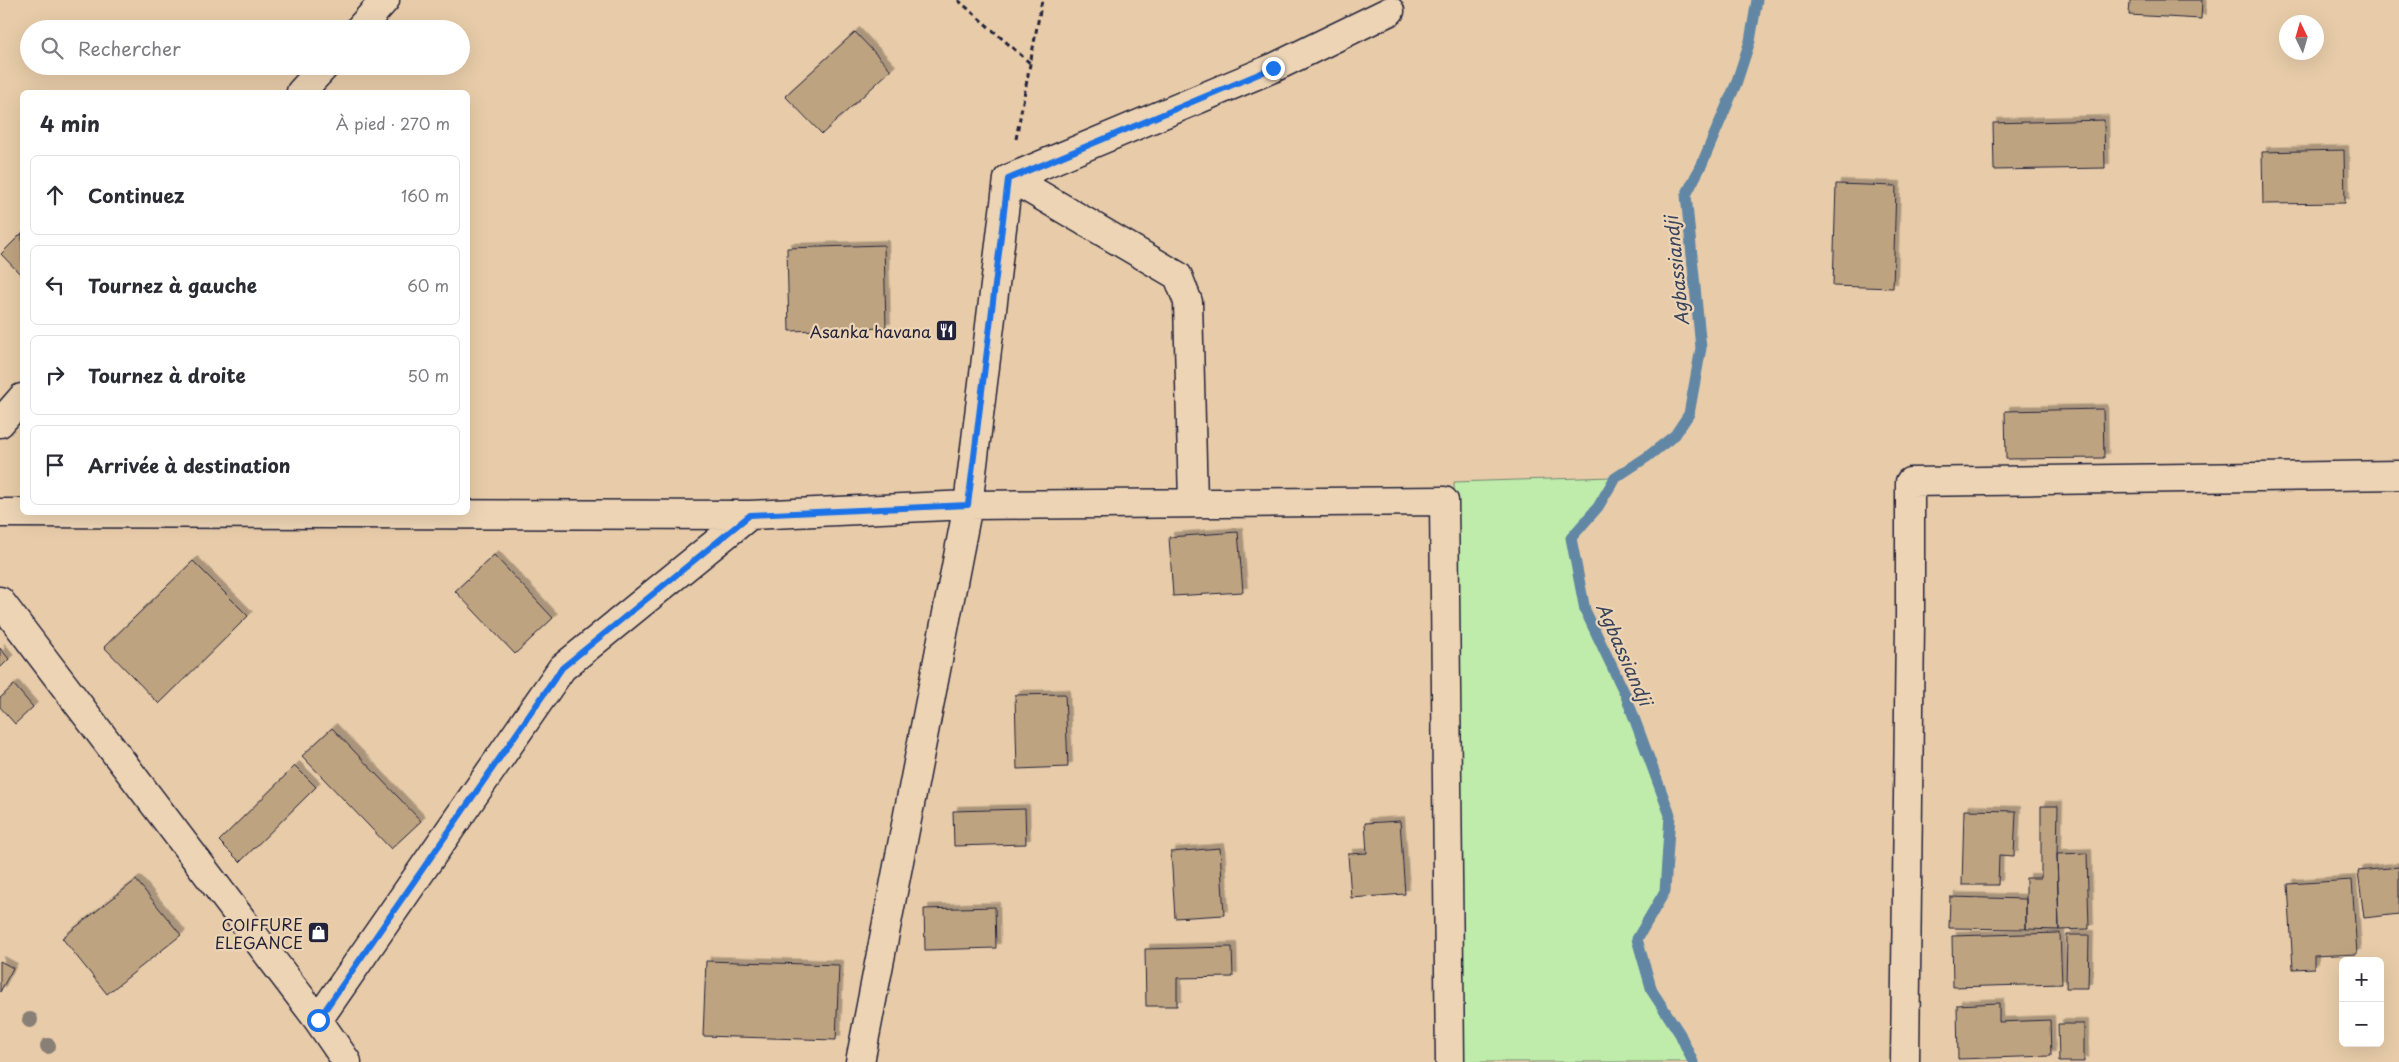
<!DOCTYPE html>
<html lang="fr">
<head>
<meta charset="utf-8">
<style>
  :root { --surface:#fff; --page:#f7f7f7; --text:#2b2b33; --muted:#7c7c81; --line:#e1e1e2 }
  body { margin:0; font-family:"Playpen Sans",sans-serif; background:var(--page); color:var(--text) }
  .controls { position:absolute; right:15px; bottom:15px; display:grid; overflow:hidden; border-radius:8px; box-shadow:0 5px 20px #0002 }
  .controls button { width:45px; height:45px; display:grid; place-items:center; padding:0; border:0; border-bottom:1px solid var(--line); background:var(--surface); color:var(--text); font:25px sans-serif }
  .compass { position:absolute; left:2279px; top:15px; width:45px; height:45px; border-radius:50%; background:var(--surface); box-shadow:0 5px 20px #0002; rotate:355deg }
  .stop { position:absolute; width:15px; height:15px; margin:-11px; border:4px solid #1a73e8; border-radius:50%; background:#fff }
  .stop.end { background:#1a73e8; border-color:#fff; box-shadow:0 1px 5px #0008 }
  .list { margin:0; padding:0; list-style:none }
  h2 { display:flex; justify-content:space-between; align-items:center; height:65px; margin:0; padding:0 20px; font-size:21px }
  h2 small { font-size:16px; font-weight:400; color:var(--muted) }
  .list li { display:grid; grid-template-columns:32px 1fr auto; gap:15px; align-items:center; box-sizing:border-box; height:80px; margin:0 10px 10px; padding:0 10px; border:1px solid var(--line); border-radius:8px }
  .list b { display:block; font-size:19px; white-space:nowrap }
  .list em { font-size:16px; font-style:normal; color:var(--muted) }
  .icon { flex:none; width:28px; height:28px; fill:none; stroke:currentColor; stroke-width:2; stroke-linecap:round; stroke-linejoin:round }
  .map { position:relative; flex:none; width:2399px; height:1062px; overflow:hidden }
  .search { position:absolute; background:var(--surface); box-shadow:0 5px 20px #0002; left:20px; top:20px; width:450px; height:55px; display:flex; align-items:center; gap:12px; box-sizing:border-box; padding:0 18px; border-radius:28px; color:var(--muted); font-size:19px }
  .panel { position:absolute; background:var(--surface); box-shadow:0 5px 20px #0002; left:20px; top:90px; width:450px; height:425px; border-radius:8px }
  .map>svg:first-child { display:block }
  .green { fill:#bfecaa; stroke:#708772 }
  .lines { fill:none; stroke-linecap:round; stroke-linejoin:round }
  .stream { stroke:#6287a5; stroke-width:11 }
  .building { fill:#bea381; stroke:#22223b; filter:url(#shadow) }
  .minor-casing { stroke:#22223b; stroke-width:31 }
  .path { stroke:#22223b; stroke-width:3; stroke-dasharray:5 4; stroke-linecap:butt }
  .minor { stroke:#edd4b5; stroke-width:28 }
  .tree { fill:#887f76 }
  .route { stroke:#1a73e8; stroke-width:6 }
  .labels { text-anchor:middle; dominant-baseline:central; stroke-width:4.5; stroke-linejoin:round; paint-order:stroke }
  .poi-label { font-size:16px; fill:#22223b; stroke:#edd4b5; text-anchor:end }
  .water-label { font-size:18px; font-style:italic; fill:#37445e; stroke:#edd4b5 }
</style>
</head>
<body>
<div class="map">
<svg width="2399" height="1062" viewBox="0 0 2399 1062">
  <defs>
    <filter id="shadow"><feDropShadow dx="4.5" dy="-4.5" stdDeviation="0" flood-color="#0004"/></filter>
  </defs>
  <rect width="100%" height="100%" fill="#e8cca9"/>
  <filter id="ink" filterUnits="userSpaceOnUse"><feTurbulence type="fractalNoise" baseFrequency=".02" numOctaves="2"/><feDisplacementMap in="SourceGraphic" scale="10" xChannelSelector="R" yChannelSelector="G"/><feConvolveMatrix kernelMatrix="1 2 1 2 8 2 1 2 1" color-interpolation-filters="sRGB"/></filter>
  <g filter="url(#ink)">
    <path class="green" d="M 1613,477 L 1597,507 L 1570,537 L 1583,610 L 1625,696 L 1668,815 L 1664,890 L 1636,938 L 1650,990 L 1678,1034 L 1692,1062 L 1462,1062 L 1454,482 Z"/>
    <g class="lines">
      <path class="stream" d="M 1693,1062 L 1680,1034 L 1652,991 L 1637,939 L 1665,891 L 1670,815 L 1626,696 L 1585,610 L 1571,538 L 1598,507 L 1615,478 L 1647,457 L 1675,435 L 1689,414 L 1701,348 L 1686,195 L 1701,166 L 1736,84 L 1750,41 L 1757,0"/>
    </g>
    <path class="building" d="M 2130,0 L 2202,0 L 2201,19 L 2129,15 Z
      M 855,32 L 891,70 L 822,134 L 785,96 Z
      M 2104,120 L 2105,168 L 1994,170 L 1993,123 Z
      M 2344,150 L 2345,203 L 2263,204 L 2262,152 Z
      M 1836,184 L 1896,186 L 1893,288 L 1833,286 Z
      M 22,233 L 22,276 L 1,254 Z
      M 884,245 L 886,328 L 789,331 L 787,248 Z
      M 2103,409 L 2104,458 L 2006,459 L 2005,411 Z
      M 1238,532 L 1243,592 L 1173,596 L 1169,537 Z
      M 494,555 L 553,618 L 515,654 L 455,591 Z
      M 193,561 L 248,616 L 159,704 L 104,647 Z
      M 0,648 L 9,659 L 0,668 Z
      M 14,685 L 33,707 L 15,724 L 0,707 L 0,698 Z
      M 1065,694 L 1068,767 L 1017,769 L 1015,695 Z
      M 332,728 L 421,821 L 391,849 L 302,756 Z
      M 295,766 L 316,787 L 240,862 L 219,841 Z
      M 2041,806 L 2058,806 L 2057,854 L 2059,930 L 2026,929 L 2026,878 L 2041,878 Z
      M 1025,809 L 1026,844 L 954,846 L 953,811 Z
      M 1964,810 L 2016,811 L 2014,856 L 1999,855 L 1998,885 L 1962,885 Z
      M 1400,821 L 1405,894 L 1351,898 L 1348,854 L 1367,853 L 1365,823 Z
      M 1220,848 L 1224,915 L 1175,918 L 1171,852 Z
      M 2087,853 L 2089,929 L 2059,930 L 2057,854 Z
      M 2399,867 L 2399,914 L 2364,918 L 2358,871 Z
      M 136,880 L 181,935 L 107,994 L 62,938 Z
      M 2352,880 L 2357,954 L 2314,956 L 2314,968 L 2293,969 L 2288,884 Z
      M 1950,897 L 2026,899 L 2026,929 L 1949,928 Z
      M 995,907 L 996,948 L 925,950 L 924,909 Z
      M 2060,933 L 2062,984 L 1953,987 L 1952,936 Z
      M 2067,935 L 2089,935 L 2088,988 L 2066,988 Z
      M 1232,947 L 1233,977 L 1177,978 L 1177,1006 L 1146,1006 L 1145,949 Z
      M 0,961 L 13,968 L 0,992 Z
      M 706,961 L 839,965 L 836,1040 L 703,1036 Z
      M 1999,1003 L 1999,1022 L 2050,1020 L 2051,1056 L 1958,1059 L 1957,1005 Z
      M 2058,1024 L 2084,1024 L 2084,1062 L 2059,1062 Z"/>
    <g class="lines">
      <defs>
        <path id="minor" d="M 359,29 L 385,0
          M 301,92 L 325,66
          M 1011,178 L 1178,276 L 1188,302 L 1193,503
          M 0,423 L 22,398
          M 0,513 L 750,515 L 968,505 L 1444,501 L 1450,1062
          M 0,601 L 318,1020 L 347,1062
          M 318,1020 L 562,668 L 750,515
          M 860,1062 L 968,505 L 1008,179 L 1273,68 L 1390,11
          M 1905,1062 L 1910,623 L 1910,482 L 2399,475"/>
      </defs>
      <use href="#minor" class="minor-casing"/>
      <path class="path" d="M 958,0 L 1030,63
        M 1016,139 L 1042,0"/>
      <use href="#minor" class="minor"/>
    </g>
    <g class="tree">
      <circle cx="30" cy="1020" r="8"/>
      <circle cx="48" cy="1046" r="8"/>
    </g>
  </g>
  <g class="lines" filter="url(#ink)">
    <path class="route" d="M 318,1020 L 562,668 L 750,515 L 968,505 L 1008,179 L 1273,68"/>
  </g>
  <defs>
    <symbol id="restaurant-square" viewBox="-11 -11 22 22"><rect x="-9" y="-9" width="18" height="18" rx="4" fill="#22223b" stroke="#edd4b5"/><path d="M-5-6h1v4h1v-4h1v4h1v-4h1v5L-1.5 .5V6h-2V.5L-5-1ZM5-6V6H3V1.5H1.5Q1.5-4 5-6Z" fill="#fff"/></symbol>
    <symbol id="shop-square" viewBox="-11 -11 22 22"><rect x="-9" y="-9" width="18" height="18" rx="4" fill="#22223b" stroke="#edd4b5"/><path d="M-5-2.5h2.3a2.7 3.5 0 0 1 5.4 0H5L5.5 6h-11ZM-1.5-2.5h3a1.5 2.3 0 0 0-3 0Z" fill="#fff"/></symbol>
  </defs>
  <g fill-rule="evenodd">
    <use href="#restaurant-square" x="934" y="318" width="25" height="25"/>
    <use href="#shop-square" x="306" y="920" width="25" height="25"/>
  </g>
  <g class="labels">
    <g class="poi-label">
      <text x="931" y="331">Asanka havana</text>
      <text x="303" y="924">COIFFURE<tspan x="303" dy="18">ELEGANCE</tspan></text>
    </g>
    <g class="water-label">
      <text transform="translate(1676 271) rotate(-96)">Agbassiandji</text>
      <text transform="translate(1625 654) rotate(66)">Agbassiandji</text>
    </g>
  </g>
</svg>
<div class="controls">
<button>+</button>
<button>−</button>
</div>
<svg class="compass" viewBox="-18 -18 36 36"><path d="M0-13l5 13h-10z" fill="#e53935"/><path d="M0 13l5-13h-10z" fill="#7c7c81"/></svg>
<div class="stop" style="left:318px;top:1020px"></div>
<div class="stop end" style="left:1273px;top:68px"></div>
<div class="search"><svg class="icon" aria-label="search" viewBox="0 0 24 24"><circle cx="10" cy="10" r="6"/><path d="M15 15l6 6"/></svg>Rechercher</div>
<section class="panel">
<h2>4 min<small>À pied · 270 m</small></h2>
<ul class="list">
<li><svg class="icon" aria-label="ahead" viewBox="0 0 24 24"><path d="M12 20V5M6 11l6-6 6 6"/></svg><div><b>Continuez</b></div><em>160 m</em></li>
<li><svg class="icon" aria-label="left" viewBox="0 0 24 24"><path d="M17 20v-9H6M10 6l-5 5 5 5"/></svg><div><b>Tournez à gauche</b></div><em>60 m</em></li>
<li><svg class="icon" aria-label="right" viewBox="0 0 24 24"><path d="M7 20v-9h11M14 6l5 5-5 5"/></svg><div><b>Tournez à droite</b></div><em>50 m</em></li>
<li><svg class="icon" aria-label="arrive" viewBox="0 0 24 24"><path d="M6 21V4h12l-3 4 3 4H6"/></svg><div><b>Arrivée à destination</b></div></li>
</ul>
</section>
</div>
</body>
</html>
